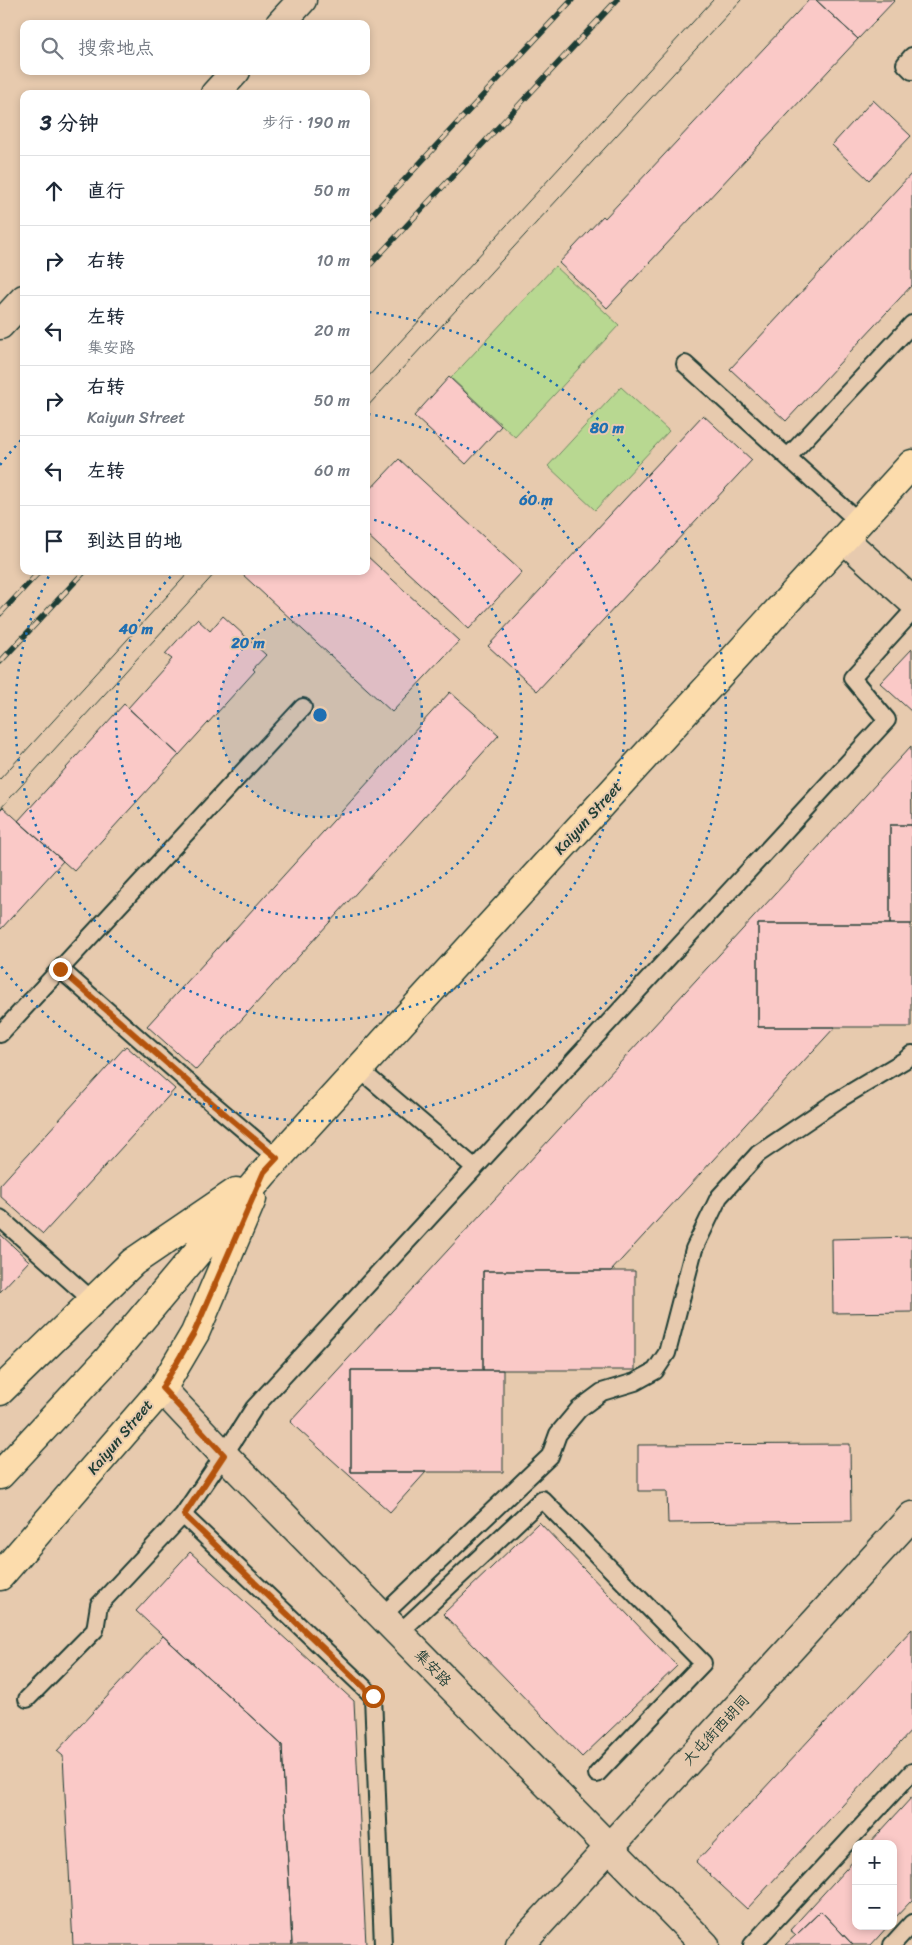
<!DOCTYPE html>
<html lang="zh">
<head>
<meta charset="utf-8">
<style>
  :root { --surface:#fff; --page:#f6f6f7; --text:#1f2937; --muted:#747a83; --line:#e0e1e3 }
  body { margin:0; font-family:Sriracha,"LXGW WenKai TC",sans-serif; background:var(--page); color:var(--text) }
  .controls { position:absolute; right:15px; bottom:15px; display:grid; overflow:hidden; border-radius:10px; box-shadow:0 2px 8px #0003 }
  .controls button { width:45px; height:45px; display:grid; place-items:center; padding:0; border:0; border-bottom:1px solid var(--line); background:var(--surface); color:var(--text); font:25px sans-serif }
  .stop { position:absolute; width:15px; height:15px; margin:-11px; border:4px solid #b45309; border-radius:50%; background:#fff }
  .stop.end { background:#b45309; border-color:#fff; box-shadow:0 1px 5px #0008 }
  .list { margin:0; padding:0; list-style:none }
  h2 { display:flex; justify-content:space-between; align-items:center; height:65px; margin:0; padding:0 20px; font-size:21px }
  h2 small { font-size:16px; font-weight:400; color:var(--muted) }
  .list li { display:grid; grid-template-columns:32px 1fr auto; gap:15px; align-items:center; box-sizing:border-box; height:70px; padding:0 20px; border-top:1px solid var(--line) }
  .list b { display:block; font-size:19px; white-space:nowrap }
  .list p { margin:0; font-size:16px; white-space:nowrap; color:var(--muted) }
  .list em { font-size:16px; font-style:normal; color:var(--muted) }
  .icon { flex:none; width:28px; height:28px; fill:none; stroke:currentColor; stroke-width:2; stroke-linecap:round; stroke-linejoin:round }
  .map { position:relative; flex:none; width:912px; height:1945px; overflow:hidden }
  .search { position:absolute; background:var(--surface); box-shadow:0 2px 8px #0003; left:20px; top:20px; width:350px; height:55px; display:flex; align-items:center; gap:12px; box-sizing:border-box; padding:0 18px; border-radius:10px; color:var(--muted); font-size:19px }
  .panel { position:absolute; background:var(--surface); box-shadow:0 2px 8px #0003; left:20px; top:90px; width:350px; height:485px; border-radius:10px }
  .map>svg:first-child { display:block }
  .green { fill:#b8d891; stroke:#6c8a62 }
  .building { fill:#fac9c7; stroke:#1f3d34 }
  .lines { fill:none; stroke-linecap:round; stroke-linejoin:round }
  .lane-casing { stroke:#1f3d34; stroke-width:20 }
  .street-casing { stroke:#1f3d34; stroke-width:31 }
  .secondary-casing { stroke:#1f3d34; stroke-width:31 }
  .primary-casing { stroke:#1f3d34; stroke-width:31 }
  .lane { stroke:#e7caae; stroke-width:16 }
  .street { stroke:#e7caae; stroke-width:28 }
  .secondary { stroke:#e7caae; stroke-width:28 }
  .primary { stroke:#fcdcac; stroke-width:28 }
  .tram { stroke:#1f3d34; stroke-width:1 }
  .rail-casing { stroke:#1f3d34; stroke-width:5.5 }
  .rail { stroke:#e7caae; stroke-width:4; stroke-dasharray:11; stroke-linecap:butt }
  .route { stroke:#b45309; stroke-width:6 }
  .ring { fill:none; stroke:#1f6fb2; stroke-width:2.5; stroke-dasharray:2.5 5 }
  .labels { text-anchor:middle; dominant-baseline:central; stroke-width:4; stroke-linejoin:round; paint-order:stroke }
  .street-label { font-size:15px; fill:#1f3d34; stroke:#e7caae }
  .centre { fill:#1f6fb2; stroke:#e7caae; stroke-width:2.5 }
  .ring-label { font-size:15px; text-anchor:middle; font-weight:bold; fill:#1f6fb2; stroke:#e7caae; stroke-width:4; stroke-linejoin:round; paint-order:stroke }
</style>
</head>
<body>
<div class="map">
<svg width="912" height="1945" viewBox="0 0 912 1945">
  <rect width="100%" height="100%" fill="#e7caae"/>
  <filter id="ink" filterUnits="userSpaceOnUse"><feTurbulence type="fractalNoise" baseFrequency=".02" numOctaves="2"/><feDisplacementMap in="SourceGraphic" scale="10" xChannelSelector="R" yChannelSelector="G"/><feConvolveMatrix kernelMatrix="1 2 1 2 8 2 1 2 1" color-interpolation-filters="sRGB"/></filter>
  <g filter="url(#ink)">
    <path class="green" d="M 555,266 L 619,325 L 515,437 L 451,378 Z
      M 621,387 L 669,431 L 595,510 L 548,466 Z"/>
    <path class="building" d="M 809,0 L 816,0 L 858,39 L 607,308 L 559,263 L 603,216 L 605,218 Z
      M 816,0 L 895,0 L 858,39 Z
      M 873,100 L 911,136 L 869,180 L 832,145 Z
      M 912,173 L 912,285 L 786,421 L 730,369 Z
      M 449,377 L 501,426 L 466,464 L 414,416 Z
      M 703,415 L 752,460 L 537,691 L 488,646 Z
      M 399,459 L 522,572 L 469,629 L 366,534 L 366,494 Z
      M 366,555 L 459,641 L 392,712 L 242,574 L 244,571 L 366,571 Z
      M 223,616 L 266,655 L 253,669 L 255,671 L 179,755 L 128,708 L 172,659 L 165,654 L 197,619 L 210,631 Z
      M 912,649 L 912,712 L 880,683 Z
      M 450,692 L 499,735 L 196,1070 L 147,1026 Z
      M 124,704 L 179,755 L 74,871 L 18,821 Z
      M 911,746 L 912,825 L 890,825 L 890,924 L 758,924 L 758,1027 L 835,1027 L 611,1271 L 483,1271 L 483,1370 L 351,1370 L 351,1472 L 426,1472 L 390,1512 L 290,1422 Z
      M 3,807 L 63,861 L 1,929 L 0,928 L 0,810 Z
      M 890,825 L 912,825 L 912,924 L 890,924 Z
      M 758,924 L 911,924 L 911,1027 L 758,1027 Z
      M 126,1046 L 175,1089 L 43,1234 L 0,1196 L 0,1185 Z
      M 0,1234 L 29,1261 L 0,1292 Z
      M 912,1237 L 912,1312 L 833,1313 L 832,1239 Z
      M 483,1271 L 635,1271 L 635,1370 L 483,1370 Z
      M 351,1370 L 503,1370 L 503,1472 L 351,1472 Z
      M 850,1444 L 851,1521 L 668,1523 L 667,1491 L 638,1491 L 638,1445 Z
      M 539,1522 L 677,1666 L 582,1757 L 443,1614 Z
      M 190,1552 L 354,1701 L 366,1945 L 292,1945 L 282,1745 L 136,1611 Z
      M 912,1629 L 912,1730 L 747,1909 L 696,1862 Z
      M 163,1636 L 282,1745 L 292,1945 L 73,1945 L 63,1756 L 57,1751 Z
      M 912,1797 L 912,1900 L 893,1920 L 893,1844 L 869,1844 Z
      M 856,1858 L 856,1926 L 888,1926 L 871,1945 L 853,1945 L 821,1911 L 796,1935 L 790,1930 Z
      M 821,1911 L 853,1945 L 785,1945 L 796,1935 Z"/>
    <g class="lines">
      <defs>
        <path id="lane" d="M 912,56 L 905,64 L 912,71
          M 685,364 L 859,522
          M 788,457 L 912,324
          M 60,969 L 212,1103 L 277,1158
          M 0,1034 L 303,707
          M 359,1069 L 474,1167
          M 0,1218 L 93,1301
          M 183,1515 L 373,1696 L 383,1945
          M 382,1616 L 550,1456 L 558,1434 L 579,1409 L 602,1392 L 635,1382 L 655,1371 L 667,1353 L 694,1249 L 719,1197 L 758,1154 L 838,1100 L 905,1060 L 912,1054
          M 399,1633 L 542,1499 L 703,1663 L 597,1774
          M 27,1699 L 95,1630 L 99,1605 L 183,1515 L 224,1455 L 254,1408 L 887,720 L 852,678 L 912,612
          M 752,1945 L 912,1772
          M 892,1945 L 912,1923"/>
        <path id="street" d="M 280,24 L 302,0
          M 215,94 L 236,71
          M 0,325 L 24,299
          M 844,539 L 912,601
          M 520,1945 L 912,1516"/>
        <path id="secondary" d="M 162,1389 L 224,1455 L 705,1945"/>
        <path id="primary" d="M 0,1391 L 133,1262 L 236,1192
          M 0,1475 L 108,1359 L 264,1173 L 912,464
          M 0,1576 L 162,1389 L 195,1333 L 252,1199"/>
      </defs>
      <use href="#lane" class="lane-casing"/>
      <use href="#street" class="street-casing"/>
      <use href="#secondary" class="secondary-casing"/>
      <use href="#primary" class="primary-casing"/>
      <use href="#lane" class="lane"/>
      <use href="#street" class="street"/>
      <use href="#secondary" class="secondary"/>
      <use href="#primary" class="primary"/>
      <path class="tram" d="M 366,379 L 713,0
        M 366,408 L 741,0
        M 0,779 L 190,571
        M 0,809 L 217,571"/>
      <defs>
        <path id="rail" d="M 366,221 L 572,0
          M 366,269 L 617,0
          M 0,614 L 40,571
          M 0,662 L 85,571"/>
      </defs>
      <use href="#rail" class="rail-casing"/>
      <use href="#rail" class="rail"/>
    </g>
  </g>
  <g class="lines" filter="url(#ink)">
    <path class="route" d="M 60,969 L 212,1103 L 277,1158 L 264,1172 L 194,1333 L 162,1388 L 224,1455 L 184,1515 L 373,1696"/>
  </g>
  <circle cx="320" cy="715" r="102" fill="#1f6fb2" fill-opacity=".12"/>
  <g class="ring">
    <circle cx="320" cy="715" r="102"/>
    <path d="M367 518A203 203 0 1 1 176 571"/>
    <path d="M368 414A305 305 0 1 1 51 572"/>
    <path d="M0 465A406 406 0 0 1 23 438M369 312A406 406 0 1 1 0 965"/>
  </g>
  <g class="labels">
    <g class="street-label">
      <text transform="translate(588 818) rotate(-48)">Kaiyun Street</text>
      <text transform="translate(120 1437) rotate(-50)">Kaiyun Street</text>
      <text transform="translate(433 1668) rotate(46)">集安路</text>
      <text transform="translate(716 1730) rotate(-47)">大屯街西胡同</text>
    </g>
  </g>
  <circle cx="320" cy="715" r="8" class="centre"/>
  <g class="ring-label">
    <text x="607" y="433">80 m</text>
    <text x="536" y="505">60 m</text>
    <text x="136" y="634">40 m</text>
    <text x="248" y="648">20 m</text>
  </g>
</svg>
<div class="controls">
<button>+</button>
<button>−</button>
</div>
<div class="stop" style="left:373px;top:1696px"></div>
<div class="stop end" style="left:60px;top:969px"></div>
<div class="search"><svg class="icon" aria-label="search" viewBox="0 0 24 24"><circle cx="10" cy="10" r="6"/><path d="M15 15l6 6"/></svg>搜索地点</div>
<section class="panel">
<h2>3 分钟<small>步行 · 190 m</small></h2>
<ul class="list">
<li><svg class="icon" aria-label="ahead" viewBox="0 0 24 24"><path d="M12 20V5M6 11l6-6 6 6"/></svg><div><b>直行</b></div><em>50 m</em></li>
<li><svg class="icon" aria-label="right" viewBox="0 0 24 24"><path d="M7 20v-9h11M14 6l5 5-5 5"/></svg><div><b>右转</b></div><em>10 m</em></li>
<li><svg class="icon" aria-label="left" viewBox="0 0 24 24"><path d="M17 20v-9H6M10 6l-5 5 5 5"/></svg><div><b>左转</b><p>集安路</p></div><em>20 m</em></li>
<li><svg class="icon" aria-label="right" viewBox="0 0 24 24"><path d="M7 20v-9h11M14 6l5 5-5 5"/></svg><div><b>右转</b><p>Kaiyun Street</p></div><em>50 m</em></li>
<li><svg class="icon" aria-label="left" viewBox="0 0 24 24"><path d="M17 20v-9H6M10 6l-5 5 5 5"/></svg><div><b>左转</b></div><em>60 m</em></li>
<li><svg class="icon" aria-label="arrive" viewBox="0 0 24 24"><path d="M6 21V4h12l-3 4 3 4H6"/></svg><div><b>到达目的地</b></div></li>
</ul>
</section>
</div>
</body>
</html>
